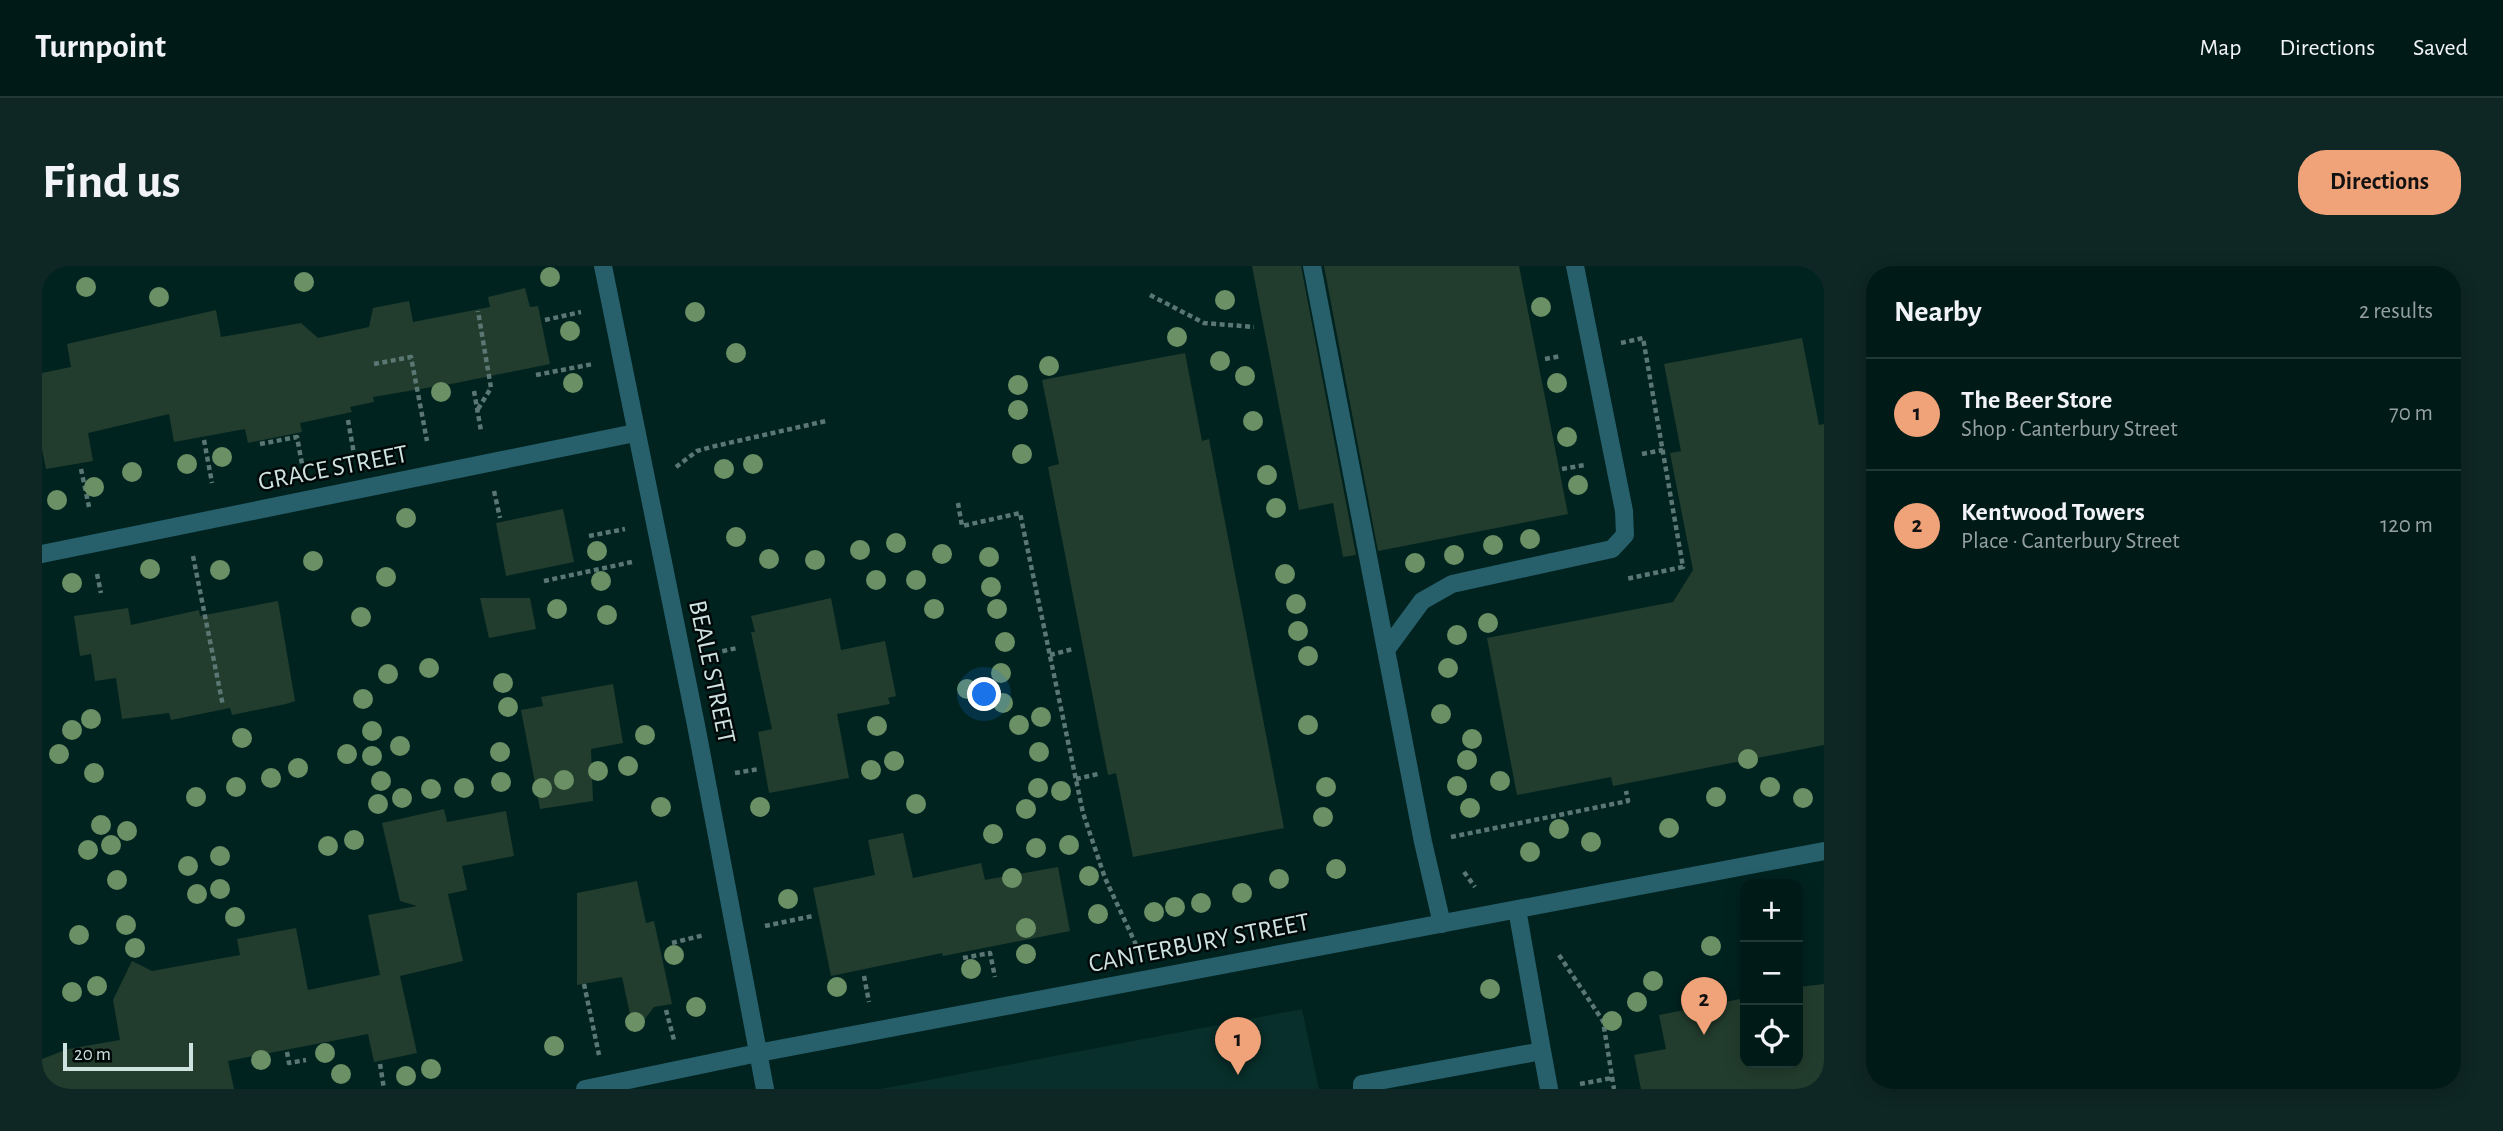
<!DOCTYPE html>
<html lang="en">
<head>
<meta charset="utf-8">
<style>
  :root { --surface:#001a17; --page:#0e2724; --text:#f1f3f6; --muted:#95a1a1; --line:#223836; --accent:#f0a279 }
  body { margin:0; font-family:"Alegreya Sans",sans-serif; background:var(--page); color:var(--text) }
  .controls { position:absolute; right:21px; bottom:21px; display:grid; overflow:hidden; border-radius:14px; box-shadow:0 4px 18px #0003 }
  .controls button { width:63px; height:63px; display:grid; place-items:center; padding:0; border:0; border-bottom:2px solid var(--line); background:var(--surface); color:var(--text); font:35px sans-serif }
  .scale { position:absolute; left:21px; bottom:18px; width:130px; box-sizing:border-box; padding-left:7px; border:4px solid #cee2df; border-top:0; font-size:19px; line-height:24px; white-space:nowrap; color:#cee2df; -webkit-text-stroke:5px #000908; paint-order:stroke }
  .you { position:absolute; left:943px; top:429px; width:24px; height:24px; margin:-18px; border:5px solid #fff; border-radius:50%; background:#1a73e8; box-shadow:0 0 0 10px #1a73e833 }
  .badge { display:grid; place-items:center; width:46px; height:46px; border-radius:50%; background:var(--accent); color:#111; font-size:23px; font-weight:700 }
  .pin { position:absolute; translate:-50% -58px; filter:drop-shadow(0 2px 4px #0008) }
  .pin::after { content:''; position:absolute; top:37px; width:24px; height:21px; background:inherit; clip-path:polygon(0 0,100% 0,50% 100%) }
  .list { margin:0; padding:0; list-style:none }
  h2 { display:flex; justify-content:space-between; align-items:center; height:91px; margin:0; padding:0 28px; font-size:30px }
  h2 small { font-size:23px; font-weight:400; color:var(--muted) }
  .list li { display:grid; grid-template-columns:46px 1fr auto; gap:21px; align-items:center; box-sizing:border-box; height:112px; padding:0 28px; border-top:2px solid var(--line) }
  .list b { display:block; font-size:26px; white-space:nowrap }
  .list p { margin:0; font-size:23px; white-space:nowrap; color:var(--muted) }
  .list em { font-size:23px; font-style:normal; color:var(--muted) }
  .icon { flex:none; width:38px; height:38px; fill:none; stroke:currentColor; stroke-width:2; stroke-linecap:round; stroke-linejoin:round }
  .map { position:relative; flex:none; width:1782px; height:823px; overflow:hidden; border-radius:28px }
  header { display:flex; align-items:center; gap:42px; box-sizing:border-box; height:98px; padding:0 35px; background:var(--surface); border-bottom:2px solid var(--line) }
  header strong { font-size:33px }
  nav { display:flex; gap:38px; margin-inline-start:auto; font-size:24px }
  .intro { display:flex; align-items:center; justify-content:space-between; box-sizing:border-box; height:168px; padding:0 42px }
  h1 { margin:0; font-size:49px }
  .button { padding:18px 32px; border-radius:28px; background:var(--accent); color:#111; font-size:24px; font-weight:700 }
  main { display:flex; gap:42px; padding:0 42px }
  aside { flex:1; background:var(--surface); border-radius:28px; box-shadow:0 4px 18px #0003 }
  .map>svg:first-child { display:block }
  .built { fill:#082f2b }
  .building { fill:#223d2e }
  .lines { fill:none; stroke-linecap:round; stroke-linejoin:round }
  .path { stroke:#5a7773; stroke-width:4.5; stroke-dasharray:5 3.5; stroke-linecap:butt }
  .minor { stroke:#275f6b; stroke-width:18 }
  .tree { fill:#6b9065 }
  .labels { text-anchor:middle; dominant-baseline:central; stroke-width:5; stroke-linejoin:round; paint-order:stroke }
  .street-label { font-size:26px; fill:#cee2df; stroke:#000908 }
</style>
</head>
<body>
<header>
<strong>Turnpoint</strong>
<nav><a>Map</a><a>Directions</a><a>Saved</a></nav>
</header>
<div class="intro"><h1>Find us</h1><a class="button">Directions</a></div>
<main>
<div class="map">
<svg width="1782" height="823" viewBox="0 0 1782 823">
  <rect width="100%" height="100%" fill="#00231f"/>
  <path class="built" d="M 1260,743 L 1277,823 L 839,823 Z"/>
  <path class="building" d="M 1210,0 L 1259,0 L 1314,289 L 1301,291 L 1291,237 L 1257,244 Z
    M 1282,0 L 1477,0 L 1526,248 L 1336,285 Z
    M 483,22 L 488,41 L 496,40 L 508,98 L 414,117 L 331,131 L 332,136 L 308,141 L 310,146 L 258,157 L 260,166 L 206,177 L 203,163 L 132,176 L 127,148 L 46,167 L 51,195 L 4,203 L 0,183 L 0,107 L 29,101 L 25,78 L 174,44 L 179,71 L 259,57 L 276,72 L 327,61 L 331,42 L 367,35 L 371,56 L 448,41 L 446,31 Z
    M 1760,72 L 1777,159 L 1782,158 L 1782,479 L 1571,520 L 1569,511 L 1475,529 L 1445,372 L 1631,336 L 1651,304 L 1628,187 L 1639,185 L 1622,98 Z
    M 1143,87 L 1160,175 L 1167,173 L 1242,562 L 1091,591 L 1074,507 L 1066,509 L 1006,201 L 1017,198 L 1000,114 Z
    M 521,243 L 532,296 L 464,310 L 454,257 Z
    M 438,332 L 488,332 L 494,363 L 447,372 Z
    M 789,332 L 799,384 L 843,375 L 854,430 L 846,432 L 848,438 L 795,448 L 807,512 L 727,527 L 716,466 L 730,463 L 709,366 L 713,366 L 709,350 Z
    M 236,335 L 253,435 L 244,438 L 190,449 L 188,442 L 129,454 L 127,447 L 80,453 L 74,412 L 53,415 L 49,388 L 38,390 L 32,350 L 86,342 L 89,359 L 157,344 L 158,350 Z
    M 571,418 L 581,477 L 549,483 L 551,535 L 498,543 L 479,444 L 501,440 L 499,431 Z
    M 402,543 L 405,556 L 464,545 L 472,590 L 420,600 L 425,624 L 406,628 L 421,695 L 358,710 L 375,787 L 332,796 L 326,768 L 186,795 L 192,823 L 0,823 L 0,793 L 26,783 L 78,774 L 71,734 L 90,695 L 110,705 L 198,689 L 195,673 L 254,662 L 266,724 L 338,709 L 326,649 L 375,640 L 358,635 L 340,557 Z
    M 861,567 L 871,612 L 939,597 L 943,614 L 1016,601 L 1028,665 L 901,690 L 900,687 L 789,710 L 771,622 L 833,609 L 826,574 Z
    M 595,615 L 604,657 L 612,655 L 630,738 L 612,741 L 592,767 L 580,711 L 535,719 L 535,627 Z
    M 1782,718 L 1782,823 L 1599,823 L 1592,789 L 1624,783 L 1617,749 L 1703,732 L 1703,797 L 1756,797 L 1756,721 Z"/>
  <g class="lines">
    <path class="path" d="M 1108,29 L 1162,57 L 1212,61
      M 503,54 L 539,46
      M 1579,77 L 1601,72 L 1641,301 L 1584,313
      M 1503,93 L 1519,90
      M 332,98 L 369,91 L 385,175
      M 494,109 L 551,98
      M 432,125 L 439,165
      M 436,143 L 449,122 L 436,45
      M 306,154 L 312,188
      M 162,174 L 170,217
      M 218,178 L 255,171 L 260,198
      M 1600,188 L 1621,184
      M 634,201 L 655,185 L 669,181 L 784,155
      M 39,203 L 47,241
      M 1520,203 L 1543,199
      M 452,225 L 458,252
      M 916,237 L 920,260 L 978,247 L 1041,547 L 1063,612 L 1096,683
      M 547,270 L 583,263
      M 151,290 L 181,440
      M 55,308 L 59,327
      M 502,315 L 590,296
      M 672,387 L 695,382
      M 1008,389 L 1031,383
      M 693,507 L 717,503
      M 1034,513 L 1056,508
      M 1409,571 L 1586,535 L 1584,525
      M 1422,606 L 1433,621
      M 723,660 L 771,650
      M 630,677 L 662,669
      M 1517,689 L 1561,755 L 1572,823
      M 921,692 L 948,687 L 953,711
      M 822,710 L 827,736
      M 542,718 L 557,789
      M 624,744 L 632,774
      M 245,786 L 247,797 L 264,794
      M 338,798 L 342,823
      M 1538,818 L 1570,812"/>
    <path class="minor" d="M 561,0 L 654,459 L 723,823
      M 1270,0 L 1381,576 L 1400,658
      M 0,288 L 593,167
      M 1344,384 L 1380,335 L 1410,318 L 1570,283 L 1583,269 L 1582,245 L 1533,0
      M 1500,785 L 1507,823
      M 543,823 L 716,787 L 1782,585
      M 1320,823 L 1320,818 L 1500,785 L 1475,643"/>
  </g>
  <g class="tree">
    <circle cx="508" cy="11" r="10"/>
    <circle cx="262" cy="16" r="10"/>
    <circle cx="44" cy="21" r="10"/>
    <circle cx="117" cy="31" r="10"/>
    <circle cx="1183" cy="34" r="10"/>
    <circle cx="1499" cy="41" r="10"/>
    <circle cx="653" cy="46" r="10"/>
    <circle cx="528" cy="65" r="10"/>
    <circle cx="1135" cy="71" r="10"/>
    <circle cx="694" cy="87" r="10"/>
    <circle cx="1178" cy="95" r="10"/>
    <circle cx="1007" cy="100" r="10"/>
    <circle cx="1203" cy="110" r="10"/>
    <circle cx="531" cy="117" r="10"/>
    <circle cx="1515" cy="117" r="10"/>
    <circle cx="976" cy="119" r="10"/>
    <circle cx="399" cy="126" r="10"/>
    <circle cx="976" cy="144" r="10"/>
    <circle cx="1211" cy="155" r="10"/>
    <circle cx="1525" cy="171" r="10"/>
    <circle cx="980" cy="188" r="10"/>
    <circle cx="180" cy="191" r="10"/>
    <circle cx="145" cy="198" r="10"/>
    <circle cx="711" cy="198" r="10"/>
    <circle cx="682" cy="203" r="10"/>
    <circle cx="90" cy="206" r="10"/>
    <circle cx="1225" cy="209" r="10"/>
    <circle cx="1536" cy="219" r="10"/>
    <circle cx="52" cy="221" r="10"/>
    <circle cx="15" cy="234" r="10"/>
    <circle cx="1234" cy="242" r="10"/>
    <circle cx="364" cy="252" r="10"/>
    <circle cx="694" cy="271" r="10"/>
    <circle cx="1488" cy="273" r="10"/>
    <circle cx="854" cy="277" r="10"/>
    <circle cx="1451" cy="279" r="10"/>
    <circle cx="818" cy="284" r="10"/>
    <circle cx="555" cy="285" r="10"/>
    <circle cx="900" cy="288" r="10"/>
    <circle cx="1412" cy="289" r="10"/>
    <circle cx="947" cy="291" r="10"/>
    <circle cx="727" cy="293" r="10"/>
    <circle cx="773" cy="294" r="10"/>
    <circle cx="271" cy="295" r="10"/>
    <circle cx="1373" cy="297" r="10"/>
    <circle cx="108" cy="303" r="10"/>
    <circle cx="178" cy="304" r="10"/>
    <circle cx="1243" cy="308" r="10"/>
    <circle cx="344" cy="311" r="10"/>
    <circle cx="834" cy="314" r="10"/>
    <circle cx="874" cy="314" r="10"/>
    <circle cx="559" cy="315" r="10"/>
    <circle cx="30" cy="317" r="10"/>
    <circle cx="949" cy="321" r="10"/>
    <circle cx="1254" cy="338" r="10"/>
    <circle cx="515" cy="343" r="10"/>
    <circle cx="892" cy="343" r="10"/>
    <circle cx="955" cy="343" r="10"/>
    <circle cx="565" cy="349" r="10"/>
    <circle cx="319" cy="351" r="10"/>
    <circle cx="1446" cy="357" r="10"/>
    <circle cx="1256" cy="365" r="10"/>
    <circle cx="1415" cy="369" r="10"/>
    <circle cx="963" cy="376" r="10"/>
    <circle cx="1266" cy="390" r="10"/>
    <circle cx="387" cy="402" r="10"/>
    <circle cx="1406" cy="402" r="10"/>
    <circle cx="959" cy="407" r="10"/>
    <circle cx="346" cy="408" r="10"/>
    <circle cx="461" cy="417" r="10"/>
    <circle cx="925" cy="423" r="10"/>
    <circle cx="321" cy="433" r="10"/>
    <circle cx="961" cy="437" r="10"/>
    <circle cx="466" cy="441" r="10"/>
    <circle cx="1399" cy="448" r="10"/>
    <circle cx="999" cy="451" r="10"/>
    <circle cx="49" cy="453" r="10"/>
    <circle cx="977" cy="459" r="10"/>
    <circle cx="1266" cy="459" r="10"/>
    <circle cx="835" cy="460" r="10"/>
    <circle cx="30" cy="464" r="10"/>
    <circle cx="330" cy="465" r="10"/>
    <circle cx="603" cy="469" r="10"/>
    <circle cx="200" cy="472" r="10"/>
    <circle cx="1430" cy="473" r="10"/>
    <circle cx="358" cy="480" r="10"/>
    <circle cx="458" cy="486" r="10"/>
    <circle cx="997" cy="486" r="10"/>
    <circle cx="17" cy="488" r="10"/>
    <circle cx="305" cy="488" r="10"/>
    <circle cx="330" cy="490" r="10"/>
    <circle cx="1706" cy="493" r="10"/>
    <circle cx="1425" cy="494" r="10"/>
    <circle cx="852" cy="495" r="10"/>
    <circle cx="586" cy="500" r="10"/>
    <circle cx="256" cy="502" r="10"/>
    <circle cx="829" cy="504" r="10"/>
    <circle cx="556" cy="505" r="10"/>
    <circle cx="52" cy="507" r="10"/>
    <circle cx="229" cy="512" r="10"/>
    <circle cx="522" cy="514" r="10"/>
    <circle cx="339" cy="515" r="10"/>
    <circle cx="1458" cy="515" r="10"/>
    <circle cx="459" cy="516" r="10"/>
    <circle cx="1415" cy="520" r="10"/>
    <circle cx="194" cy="521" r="10"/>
    <circle cx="1284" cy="521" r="10"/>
    <circle cx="1728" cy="521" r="10"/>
    <circle cx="422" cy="522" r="10"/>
    <circle cx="500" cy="522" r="10"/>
    <circle cx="996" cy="522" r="10"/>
    <circle cx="389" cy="523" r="10"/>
    <circle cx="1019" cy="525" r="10"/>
    <circle cx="154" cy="531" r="10"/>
    <circle cx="1674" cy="531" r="10"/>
    <circle cx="360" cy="532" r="10"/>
    <circle cx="1761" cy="532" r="10"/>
    <circle cx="336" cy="538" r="10"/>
    <circle cx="874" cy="538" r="10"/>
    <circle cx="619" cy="541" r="10"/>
    <circle cx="718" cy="541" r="10"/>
    <circle cx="1428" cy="542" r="10"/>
    <circle cx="984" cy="543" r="10"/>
    <circle cx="1281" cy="551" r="10"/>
    <circle cx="59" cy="559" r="10"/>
    <circle cx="1627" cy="562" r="10"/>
    <circle cx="1517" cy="563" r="10"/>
    <circle cx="85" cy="565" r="10"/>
    <circle cx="951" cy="568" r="10"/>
    <circle cx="312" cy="574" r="10"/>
    <circle cx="1549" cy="576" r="10"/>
    <circle cx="69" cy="579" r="10"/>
    <circle cx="1027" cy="579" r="10"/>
    <circle cx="286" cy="580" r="10"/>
    <circle cx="994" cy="582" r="10"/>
    <circle cx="46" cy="584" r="10"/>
    <circle cx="1488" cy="586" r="10"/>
    <circle cx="178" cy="590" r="10"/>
    <circle cx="146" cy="600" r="10"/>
    <circle cx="1294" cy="603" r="10"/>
    <circle cx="1047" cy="610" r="10"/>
    <circle cx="970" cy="612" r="10"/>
    <circle cx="1237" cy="613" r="10"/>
    <circle cx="75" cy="614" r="10"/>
    <circle cx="178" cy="623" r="10"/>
    <circle cx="1200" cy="627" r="10"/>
    <circle cx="155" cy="628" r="10"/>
    <circle cx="746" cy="633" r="10"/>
    <circle cx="1159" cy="637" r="10"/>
    <circle cx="1133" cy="641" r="10"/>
    <circle cx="1112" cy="646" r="10"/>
    <circle cx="1056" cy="648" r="10"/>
    <circle cx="193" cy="651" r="10"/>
    <circle cx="84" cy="659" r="10"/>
    <circle cx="984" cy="662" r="10"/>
    <circle cx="37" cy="669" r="10"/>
    <circle cx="1669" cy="680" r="10"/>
    <circle cx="93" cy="682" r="10"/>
    <circle cx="984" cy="688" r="10"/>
    <circle cx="632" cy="689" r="10"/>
    <circle cx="929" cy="703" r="10"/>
    <circle cx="1611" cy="715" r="10"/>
    <circle cx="55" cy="720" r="10"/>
    <circle cx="795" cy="721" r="10"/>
    <circle cx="1448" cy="723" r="10"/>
    <circle cx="30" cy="726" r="10"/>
    <circle cx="1595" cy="736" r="10"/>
    <circle cx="654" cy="741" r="10"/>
    <circle cx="1570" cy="755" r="10"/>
    <circle cx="593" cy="756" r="10"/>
    <circle cx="512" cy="780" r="10"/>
    <circle cx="283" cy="787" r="10"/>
    <circle cx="219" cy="794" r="10"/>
    <circle cx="389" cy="803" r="10"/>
    <circle cx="299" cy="808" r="10"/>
    <circle cx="364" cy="810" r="10"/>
  </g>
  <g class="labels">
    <g class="street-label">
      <text transform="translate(291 202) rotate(-11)">GRACE STREET</text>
      <text transform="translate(670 406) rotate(78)">BEALE STREET</text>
      <text transform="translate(1157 677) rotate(-11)">CANTERBURY STREET</text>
    </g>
  </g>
</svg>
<div class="controls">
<button>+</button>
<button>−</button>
<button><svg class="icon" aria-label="locate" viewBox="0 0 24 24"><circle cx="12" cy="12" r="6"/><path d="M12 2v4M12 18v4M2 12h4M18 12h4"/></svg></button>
</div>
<div class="scale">20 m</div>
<div class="you"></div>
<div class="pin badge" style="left:1196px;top:809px">1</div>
<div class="pin badge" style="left:1662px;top:769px">2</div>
</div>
<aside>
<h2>Nearby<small>2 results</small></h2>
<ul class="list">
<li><span class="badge">1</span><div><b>The Beer Store</b><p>Shop · Canterbury Street</p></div><em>70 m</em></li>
<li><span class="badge">2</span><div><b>Kentwood Towers</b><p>Place · Canterbury Street</p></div><em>120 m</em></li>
</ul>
</aside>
</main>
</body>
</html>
